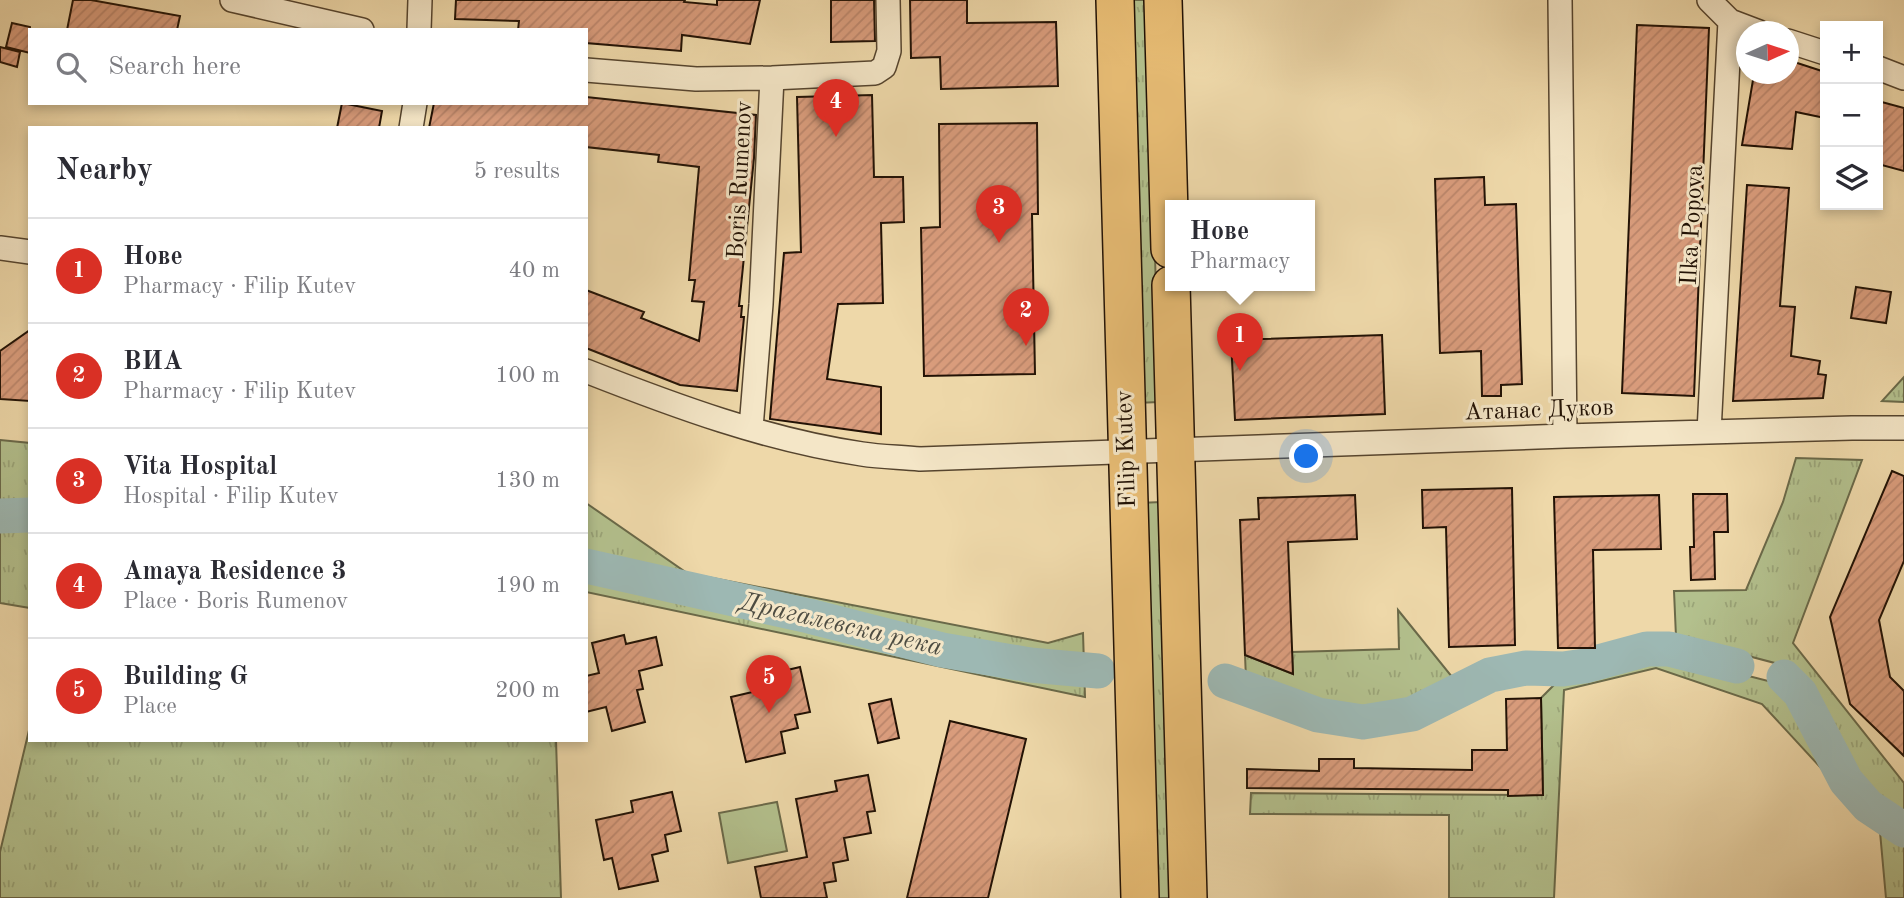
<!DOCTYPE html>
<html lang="en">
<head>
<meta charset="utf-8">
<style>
  :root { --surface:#fff; --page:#f7f7f7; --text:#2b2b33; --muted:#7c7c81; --line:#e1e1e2; --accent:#d93025 }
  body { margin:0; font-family:"Old Standard TT",serif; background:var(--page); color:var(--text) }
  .controls { position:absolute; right:21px; top:21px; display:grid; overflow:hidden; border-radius:0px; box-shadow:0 4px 10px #0003 }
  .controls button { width:63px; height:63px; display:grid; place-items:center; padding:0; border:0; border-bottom:2px solid var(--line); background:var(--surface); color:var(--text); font:35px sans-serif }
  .compass { position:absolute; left:1736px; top:21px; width:63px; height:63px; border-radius:50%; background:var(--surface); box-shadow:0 4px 10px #0003; rotate:87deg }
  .you { position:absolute; left:1307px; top:457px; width:24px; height:24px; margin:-18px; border:5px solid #fff; border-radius:50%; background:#1a73e8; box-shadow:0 0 0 10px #1a73e833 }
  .badge { display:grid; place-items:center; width:46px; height:46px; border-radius:50%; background:var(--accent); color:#fff; font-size:23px; font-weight:700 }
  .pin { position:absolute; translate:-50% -58px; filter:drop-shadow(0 2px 4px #0008) }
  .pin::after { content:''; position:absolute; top:37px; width:24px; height:21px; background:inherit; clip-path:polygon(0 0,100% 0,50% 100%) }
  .popup { position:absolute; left:1165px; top:200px; width:150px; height:91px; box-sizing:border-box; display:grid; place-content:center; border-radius:0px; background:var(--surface); filter:drop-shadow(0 2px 5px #0005); font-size:23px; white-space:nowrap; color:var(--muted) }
  .popup b { font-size:26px; color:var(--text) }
  .popup::after { content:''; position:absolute; left:50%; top:100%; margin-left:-14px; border:14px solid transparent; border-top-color:var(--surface) }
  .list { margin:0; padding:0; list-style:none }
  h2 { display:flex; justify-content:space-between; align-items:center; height:91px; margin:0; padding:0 28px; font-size:30px }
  h2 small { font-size:23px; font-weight:400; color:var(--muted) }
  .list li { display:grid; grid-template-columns:46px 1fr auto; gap:21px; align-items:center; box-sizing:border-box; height:105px; padding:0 28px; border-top:2px solid var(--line) }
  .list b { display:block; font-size:26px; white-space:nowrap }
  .list p { margin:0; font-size:23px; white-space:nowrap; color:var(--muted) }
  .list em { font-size:23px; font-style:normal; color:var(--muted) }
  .icon { flex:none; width:38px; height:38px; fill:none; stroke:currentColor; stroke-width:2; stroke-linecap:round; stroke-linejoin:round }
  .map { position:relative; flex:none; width:1904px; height:898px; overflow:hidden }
  .search { position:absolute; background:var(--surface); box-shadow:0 4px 10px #0003; left:28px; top:28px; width:560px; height:77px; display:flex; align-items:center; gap:18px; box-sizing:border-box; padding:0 24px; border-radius:0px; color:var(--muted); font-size:26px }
  .panel { position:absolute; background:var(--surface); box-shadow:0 4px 10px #0003; left:28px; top:126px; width:560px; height:616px; border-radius:0px }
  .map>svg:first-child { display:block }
  .grass { fill:url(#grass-tufts); stroke:#6a6949; stroke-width:2 }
  .green { fill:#b3c08d; stroke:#6a6949; stroke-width:2 }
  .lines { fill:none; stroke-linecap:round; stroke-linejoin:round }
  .river { stroke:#9db8b3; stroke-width:35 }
  .building { fill:url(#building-hatch); stroke:#221205; stroke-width:2 }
  .street-casing { stroke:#55442e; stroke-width:26 }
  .primary-casing { stroke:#221205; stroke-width:40 }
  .street { stroke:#f4e6c7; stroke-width:23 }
  .primary { stroke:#e7bc74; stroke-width:37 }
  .labels { text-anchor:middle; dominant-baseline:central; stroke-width:6; stroke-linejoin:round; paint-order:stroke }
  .street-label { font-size:24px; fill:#221205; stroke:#f4e6c7 }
  .water-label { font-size:26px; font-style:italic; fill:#4d4c42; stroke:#f4e6c7 }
</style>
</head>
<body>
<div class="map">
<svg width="1904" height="898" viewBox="0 0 1904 898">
  <defs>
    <pattern id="grass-tufts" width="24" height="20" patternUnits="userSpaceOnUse" patternTransform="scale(1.75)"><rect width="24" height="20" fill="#b3c08d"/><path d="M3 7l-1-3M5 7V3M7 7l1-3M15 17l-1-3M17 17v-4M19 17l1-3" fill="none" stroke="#9aa478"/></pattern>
    <pattern id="building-hatch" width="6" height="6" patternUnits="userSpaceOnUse" patternTransform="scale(1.75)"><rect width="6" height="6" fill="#d99c7c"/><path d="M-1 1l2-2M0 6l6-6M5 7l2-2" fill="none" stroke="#ba856a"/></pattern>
  </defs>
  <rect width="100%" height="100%" fill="#eed8a9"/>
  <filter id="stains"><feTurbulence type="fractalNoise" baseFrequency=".00286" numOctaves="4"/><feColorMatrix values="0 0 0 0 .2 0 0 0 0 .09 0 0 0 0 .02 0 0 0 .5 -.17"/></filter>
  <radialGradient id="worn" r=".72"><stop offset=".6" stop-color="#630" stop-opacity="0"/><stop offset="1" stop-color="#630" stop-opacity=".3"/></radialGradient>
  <path class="grass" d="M 1126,0 L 1148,0 L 1159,402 L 1136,403 Z
    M 1904,377 L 1904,402 L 1882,401 Z
    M 0,440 L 30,443 L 30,608 L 0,603 Z
    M 1796,458 L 1862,460 L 1793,643 L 1904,783 L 1904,819 L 1858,778 L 1839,745 L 1811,686 L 1790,667 L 1676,637 L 1674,591 L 1746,590 L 1783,502 Z
    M 1161,502 L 1172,898 L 1149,898 L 1139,503 Z
    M 586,503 L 687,573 L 1048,643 L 1083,633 L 1085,697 L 586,592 Z
    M 1398,610 L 1457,683 C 1374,738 1330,713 1246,679 L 1245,655 L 1293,674 L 1292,652 L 1399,649 Z
    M 1653,654 L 1682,659 L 1780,684 L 1800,704 L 1839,782 L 1871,817 L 1904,839 L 1904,898 L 1886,898 L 1880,832 L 1762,704 L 1656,668 L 1564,690 L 1554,898 L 1449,898 L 1449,815 L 1250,814 L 1251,793 L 1543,795 L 1541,698 L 1562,677 Z
    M 30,726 L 30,740 L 556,740 L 561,898 L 0,898 L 0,852 Z"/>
  <path class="green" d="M 777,802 L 787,851 L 728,863 L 719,813 Z"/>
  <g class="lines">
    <path class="river" d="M 0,516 L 30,515
      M 586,566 L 809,616 L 942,650 L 1030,665 L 1098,671
      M 1784,677 L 1800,693 L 1846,781 L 1868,806 L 1904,830
      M 1225,681 L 1318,715 L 1363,722 L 1412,714 L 1490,675 L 1526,668 L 1563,669 L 1584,666 L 1647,649 L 1669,649 L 1737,666"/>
  </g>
  <path class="building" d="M 73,0 L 91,0 L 180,16 L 177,30 L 67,30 Z
    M 456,0 L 685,0 L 684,2 L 717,5 L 717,0 L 760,0 L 750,44 L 682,35 L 681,51 L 586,43 L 586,30 L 518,30 L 519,21 L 455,19 Z
    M 831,0 L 874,0 L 875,41 L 831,42 Z
    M 910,0 L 967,0 L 967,23 L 1056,22 L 1058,86 L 941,89 L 940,57 L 911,58 Z
    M 12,23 L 30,27 L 30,53 L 6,47 Z
    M 1637,25 L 1709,28 L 1694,396 L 1622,393 Z
    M 0,47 L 20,52 L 17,67 L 0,62 Z
    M 1788,60 L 1825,72 L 1825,118 L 1796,112 L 1792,149 L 1742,145 L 1754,74 L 1788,74 Z
    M 872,95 L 874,177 L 903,177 L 904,222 L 881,223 L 883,303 L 838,304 L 827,379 L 881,387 L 881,434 L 770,419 L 784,253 L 801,252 L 797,97 Z
    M 586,97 L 756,115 L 754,158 L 739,306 L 742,306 L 741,317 L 744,317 L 737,391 L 680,385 L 586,348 L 586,290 L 644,312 L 641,318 L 699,341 L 704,302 L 692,301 L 695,280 L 689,280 L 699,167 L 658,162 L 659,155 L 586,147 L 586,128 L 429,128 L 434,103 L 586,103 Z
    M 1878,101 L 1904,108 L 1904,171 L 1878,164 Z
    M 342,103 L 382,111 L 379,128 L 337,128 Z
    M 1037,123 L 1038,214 L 1032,214 L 1035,374 L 924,376 L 921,228 L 940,227 L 939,124 Z
    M 1484,177 L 1485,205 L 1516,204 L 1522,384 L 1501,385 L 1501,396 L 1482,396 L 1481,351 L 1440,353 L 1435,179 Z
    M 1747,185 L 1789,188 L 1780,306 L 1795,307 L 1791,356 L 1820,361 L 1818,374 L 1826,375 L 1823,398 L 1733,401 Z
    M 1856,287 L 1891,292 L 1886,323 L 1851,318 Z
    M 30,330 L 30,401 L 0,399 L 0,351 Z
    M 1382,335 L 1385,414 L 1235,420 L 1231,340 Z
    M 1892,471 L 1904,476 L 1904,561 L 1879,620 L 1890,677 L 1904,691 L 1904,756 L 1850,704 L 1830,617 Z
    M 1512,488 L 1515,645 L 1449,647 L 1446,527 L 1423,528 L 1422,490 Z
    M 1693,494 L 1727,494 L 1728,532 L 1714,532 L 1715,579 L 1691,580 L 1690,547 L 1694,547 Z
    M 1355,495 L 1357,539 L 1288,542 L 1293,674 L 1245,655 L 1240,520 L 1259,519 L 1258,498 Z
    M 1659,495 L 1661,549 L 1593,550 L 1595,648 L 1558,648 L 1554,497 Z
    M 624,635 L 626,644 L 656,637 L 662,665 L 639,671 L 643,689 L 637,690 L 645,722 L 612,731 L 606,707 L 586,712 L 586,676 L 599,673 L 592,643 Z
    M 800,667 L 810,712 L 795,715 L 798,728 L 781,732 L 785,753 L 746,762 L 731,697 L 761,690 L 758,677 Z
    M 1541,698 L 1543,795 L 1508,796 L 1508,790 L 1247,788 L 1247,769 L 1319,771 L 1319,759 L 1354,759 L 1354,768 L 1472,770 L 1472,750 L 1507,750 L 1506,699 Z
    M 891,699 L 899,738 L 878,743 L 869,704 Z
    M 950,721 L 1026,739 L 988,898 L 907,898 Z
    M 868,775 L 875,811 L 867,812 L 871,833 L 844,838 L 848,860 L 833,863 L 836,881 L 824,883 L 827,898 L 761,898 L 755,867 L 807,857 L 796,799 L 837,791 L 835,781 Z
    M 672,792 L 681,831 L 665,835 L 668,851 L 652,855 L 658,881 L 619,889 L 612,858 L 604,860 L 596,820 L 633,812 L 631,801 Z"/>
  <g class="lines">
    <defs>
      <path id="street" d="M 232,0 L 362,30
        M 1560,0 L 1565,436
        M 1709,0 L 1730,21 L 1759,32
        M 419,30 L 420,0
        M 1788,41 L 1825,53
        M 1878,68 L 1904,78
        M 586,70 L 696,79 L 772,78 L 875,73 L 884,67 L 889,51 L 888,0
        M 411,128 L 415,103
        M 0,248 L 30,252
        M 586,371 C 675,406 767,440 862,454 C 881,457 901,457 920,459 L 1565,436 L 1852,428 L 1904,428
        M 751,428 L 761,304 L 772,78
        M 1709,432 L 1730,21"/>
      <path id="primary" d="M 1115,0 L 1140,898
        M 1163,0 L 1170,249
        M 1171,285 L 1188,898"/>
    </defs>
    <use href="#street" class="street-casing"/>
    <use href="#primary" class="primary-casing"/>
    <use href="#street" class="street"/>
    <use href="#primary" class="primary"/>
  </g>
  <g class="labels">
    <g class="street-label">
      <text transform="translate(741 180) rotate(-87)">Boris Rumenov</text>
      <text transform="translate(1693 225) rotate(-87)">Ilka Popova</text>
      <text transform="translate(1539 411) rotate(-2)">Атанас Дуков</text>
      <text transform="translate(1127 449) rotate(-92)">Filip Kutev</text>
    </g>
    <g class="water-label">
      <text transform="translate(841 625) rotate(13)">Драгалевска река</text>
    </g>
  </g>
  <rect width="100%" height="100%" filter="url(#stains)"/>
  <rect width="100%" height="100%" fill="url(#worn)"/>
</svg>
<div class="controls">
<button>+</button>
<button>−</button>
<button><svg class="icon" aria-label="layers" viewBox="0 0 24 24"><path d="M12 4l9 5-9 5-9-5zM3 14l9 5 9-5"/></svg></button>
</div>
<svg class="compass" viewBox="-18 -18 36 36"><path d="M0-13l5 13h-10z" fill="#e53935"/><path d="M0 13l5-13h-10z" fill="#7c7c81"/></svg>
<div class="you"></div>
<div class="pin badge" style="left:1240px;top:371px">1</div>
<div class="popup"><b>Нове</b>Pharmacy</div>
<div class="pin badge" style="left:1026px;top:346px">2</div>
<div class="pin badge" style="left:999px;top:243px">3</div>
<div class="pin badge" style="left:836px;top:137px">4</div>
<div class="pin badge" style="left:769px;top:713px">5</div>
<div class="search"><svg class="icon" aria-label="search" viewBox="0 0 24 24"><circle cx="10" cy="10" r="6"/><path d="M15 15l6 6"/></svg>Search here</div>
<section class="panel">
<h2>Nearby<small>5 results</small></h2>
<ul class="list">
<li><span class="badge">1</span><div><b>Нове</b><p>Pharmacy · Filip Kutev</p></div><em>40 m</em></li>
<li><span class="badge">2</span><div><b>ВИА</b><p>Pharmacy · Filip Kutev</p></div><em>100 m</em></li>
<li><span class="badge">3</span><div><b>Vita Hospital</b><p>Hospital · Filip Kutev</p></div><em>130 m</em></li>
<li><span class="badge">4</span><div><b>Amaya Residence 3</b><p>Place · Boris Rumenov</p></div><em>190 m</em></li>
<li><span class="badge">5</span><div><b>Building G</b><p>Place</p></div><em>200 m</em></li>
</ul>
</section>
</div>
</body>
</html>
